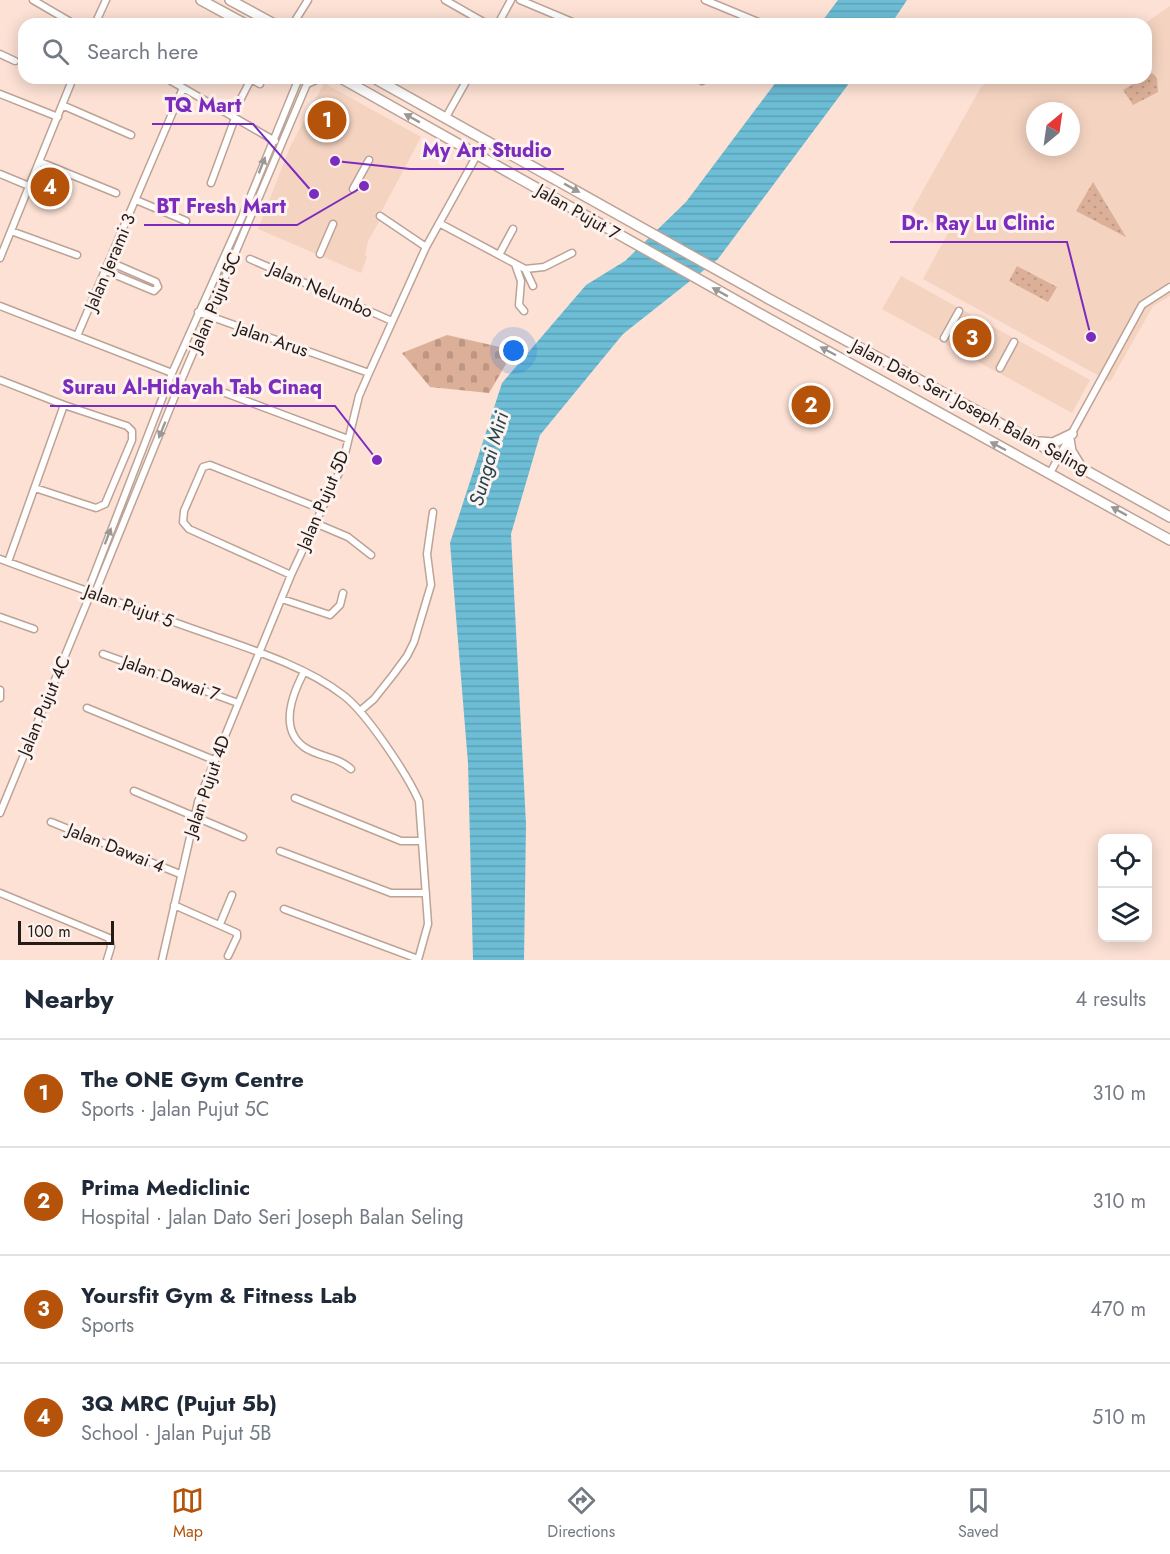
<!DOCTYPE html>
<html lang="en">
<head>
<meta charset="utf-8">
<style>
  :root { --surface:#fff; --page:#f2f2f3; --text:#1f2937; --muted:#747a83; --line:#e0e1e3; --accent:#b45309 }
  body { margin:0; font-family:Jost,sans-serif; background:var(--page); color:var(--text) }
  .controls { position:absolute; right:18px; bottom:18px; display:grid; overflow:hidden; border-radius:12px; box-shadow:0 3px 15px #0003 }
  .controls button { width:54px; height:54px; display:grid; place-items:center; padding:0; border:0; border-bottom:2px solid var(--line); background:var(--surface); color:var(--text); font:30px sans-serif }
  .compass { position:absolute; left:1026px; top:102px; width:54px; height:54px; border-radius:50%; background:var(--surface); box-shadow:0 3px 15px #0003; rotate:29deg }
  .scale { position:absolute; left:18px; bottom:15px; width:96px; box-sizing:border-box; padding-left:6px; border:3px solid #241a16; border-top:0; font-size:16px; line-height:21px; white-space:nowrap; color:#241a16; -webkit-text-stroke:4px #fdf2ed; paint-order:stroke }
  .you { position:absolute; left:514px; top:351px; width:21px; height:21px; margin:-15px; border:4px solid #fff; border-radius:50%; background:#1a73e8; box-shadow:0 0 0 9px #1a73e833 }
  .badge { display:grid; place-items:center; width:39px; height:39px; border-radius:50%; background:var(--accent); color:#fff; font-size:20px; font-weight:700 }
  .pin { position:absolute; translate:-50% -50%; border:3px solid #fff; box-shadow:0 2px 6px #0006 }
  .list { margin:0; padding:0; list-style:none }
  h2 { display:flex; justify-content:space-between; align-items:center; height:78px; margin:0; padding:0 24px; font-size:26px }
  h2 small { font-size:20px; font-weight:400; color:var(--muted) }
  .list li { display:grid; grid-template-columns:39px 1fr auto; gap:18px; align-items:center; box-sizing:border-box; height:108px; padding:0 24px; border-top:2px solid var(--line) }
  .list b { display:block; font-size:22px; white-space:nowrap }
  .list p { margin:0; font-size:20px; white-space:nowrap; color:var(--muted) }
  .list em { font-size:20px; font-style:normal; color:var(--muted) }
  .icon { flex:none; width:33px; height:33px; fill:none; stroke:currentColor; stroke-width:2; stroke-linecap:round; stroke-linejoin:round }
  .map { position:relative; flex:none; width:1170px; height:960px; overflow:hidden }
  .search { position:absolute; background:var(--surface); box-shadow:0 3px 15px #0003; left:18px; right:18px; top:18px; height:66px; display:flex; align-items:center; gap:15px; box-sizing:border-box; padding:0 21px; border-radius:18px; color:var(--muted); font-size:22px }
  .sheet { height:510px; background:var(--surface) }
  nav { display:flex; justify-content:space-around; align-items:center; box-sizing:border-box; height:84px; border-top:2px solid var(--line); background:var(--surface); font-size:16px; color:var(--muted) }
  nav a { display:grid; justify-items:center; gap:3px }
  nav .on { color:var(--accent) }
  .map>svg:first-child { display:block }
  .built { fill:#f4d3c1; fill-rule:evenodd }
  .grass { fill:url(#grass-dots) }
  .cemetery { fill:url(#cemetery-stones) }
  .water { fill:url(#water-rules) }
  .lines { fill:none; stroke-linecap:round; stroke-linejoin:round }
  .street-casing { stroke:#bca396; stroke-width:9 }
  .primary-casing { stroke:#bca396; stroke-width:12 }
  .street { stroke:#fff; stroke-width:6 }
  .primary { stroke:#fff; stroke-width:9 }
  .oneway { fill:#9c9896 }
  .labels { text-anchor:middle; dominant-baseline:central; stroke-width:6; stroke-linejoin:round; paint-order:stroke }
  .street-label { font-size:18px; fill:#241a16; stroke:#fdf2ed }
  .water-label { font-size:20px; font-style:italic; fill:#204651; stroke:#fdf2ed }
  .leader { fill:none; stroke:#7b2cbf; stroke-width:2 }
  .callout-dot { fill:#7b2cbf; stroke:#fdf2ed; stroke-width:2 }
  .callout-label { font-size:20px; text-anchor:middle; font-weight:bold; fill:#7b2cbf; stroke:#fdf2ed; stroke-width:6; stroke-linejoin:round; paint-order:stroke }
</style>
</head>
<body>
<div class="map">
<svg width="1170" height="960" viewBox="0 0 1170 960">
  <defs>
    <pattern id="grass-dots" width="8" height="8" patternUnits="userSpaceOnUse" patternTransform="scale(1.5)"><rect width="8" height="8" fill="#dcb098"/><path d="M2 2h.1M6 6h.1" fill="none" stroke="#bd9782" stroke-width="1.8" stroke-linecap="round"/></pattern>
    <pattern id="cemetery-stones" width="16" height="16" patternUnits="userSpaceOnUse" patternTransform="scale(1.5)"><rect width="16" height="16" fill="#dcb098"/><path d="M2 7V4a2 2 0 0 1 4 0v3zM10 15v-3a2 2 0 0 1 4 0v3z" fill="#bd9782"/></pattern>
    <pattern id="water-rules" width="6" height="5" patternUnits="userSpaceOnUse" patternTransform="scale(1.5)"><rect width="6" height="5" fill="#6cbdd5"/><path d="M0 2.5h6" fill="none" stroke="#5da2b6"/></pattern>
  </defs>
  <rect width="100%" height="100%" fill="#fce1d4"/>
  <path class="built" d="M 1170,6 L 1170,296 L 1153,306 L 1110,382 L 923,279 L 948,233 L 912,210 L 981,87 L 994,78 L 1146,78 L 1146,24 L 1144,24 ZM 1035,111 L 1071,111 L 1071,147 L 1035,147 Z
    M 324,83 L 421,137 L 379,216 L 380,220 L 368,241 L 365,255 L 367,257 L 361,273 L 258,229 L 290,147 Z
    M 49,173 L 65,179 L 55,203 L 35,195 L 41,180 Z
    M 901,276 L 1090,380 L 1072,413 L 882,309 Z"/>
  <path class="grass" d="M 1152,73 L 1157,78 L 1158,92 L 1133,105 L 1123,90 L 1143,78 L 1146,78 Z
    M 1093,182 L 1126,237 L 1076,211 Z
    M 1017,266 L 1057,287 L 1048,302 L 1009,281 Z"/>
  <path class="cemetery" d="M 447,335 L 500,347 L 506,364 L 489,393 L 430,387 L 402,353 Z"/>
  <path class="water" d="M 838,0 L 907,0 L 891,24 L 820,24 Z
    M 779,78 L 853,78 L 718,259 L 623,334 L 540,435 L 511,534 L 526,824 L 524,960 L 473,960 L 468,763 L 450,543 L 502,383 L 586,285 L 625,261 L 686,202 Z"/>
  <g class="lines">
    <defs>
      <path id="street" d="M 33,0 L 74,24
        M 445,0 L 487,24
        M 520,0 L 577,24
        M 705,0 L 763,24
        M 95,24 L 106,0
        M 293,24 L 308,0
        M 498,24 L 511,0
        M 0,54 L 15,61
        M 166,78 L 275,141
        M 249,78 L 260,84
        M 699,78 L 702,81
        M 0,94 L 58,117
        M 62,105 L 131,135
        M 232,116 L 251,79
        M 446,117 L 468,78
        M 40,162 L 116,193
        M 0,174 L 29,186
        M 211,183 L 235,118
        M 353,189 L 369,160
        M 136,200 L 186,221
        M 380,216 L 426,247
        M 439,223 L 525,269 L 544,267 L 572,253
        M 11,231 L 77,255
        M 320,254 L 333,224
        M 499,255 L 513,229
        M 0,258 L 73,78
        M 250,259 L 392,321
        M 515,264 L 521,281 L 519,305 L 524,311
        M 525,269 L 533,286
        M 106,271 L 154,291 L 158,287 L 156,282 L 110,262
        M 0,306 L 172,373
        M 198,312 L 369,373
        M 77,336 L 183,88
        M 944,338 L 959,311
        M 1000,368 L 1014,342
        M 0,380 L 64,405 L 127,426 L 132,431 L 132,440 L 105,504 L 96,508 L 35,488
        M 212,388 L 348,439
        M 1050,473 L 1142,305 L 1170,287
        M 315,523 L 348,537 L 371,555
        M 0,559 C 67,584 134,608 202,632 C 247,648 304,665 343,695 C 366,712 407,774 419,801 L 428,924 L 418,960
        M 8,562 L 64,405
        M 291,575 L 189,529 L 183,522 L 184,511 L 203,467 L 210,465 L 321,509
        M 87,593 L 172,373 L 242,217 L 299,78
        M 282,599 L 330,615 L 340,605 L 343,593
        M 0,617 L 34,629
        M 103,654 L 238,703
        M 304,672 C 293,693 278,728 304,747 C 318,757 337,756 351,769
        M 0,690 L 0,698
        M 87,708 L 214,760
        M 360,711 L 374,699 L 393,675 L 407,656 L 414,642 L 431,585 L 427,554 L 433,512
        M 134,791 L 243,837
        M 295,798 L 401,841 L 422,841
        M 0,813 L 88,600 L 95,593 L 181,381 L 309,79
        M 51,822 L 180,874
        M 280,851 L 391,893 L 426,893
        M 0,893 L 109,938 L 111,947 L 107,960
        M 174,905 L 237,933 L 237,937 L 228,956
        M 284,909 L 418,959
        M 220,924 L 232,895
        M 162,960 L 198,802 L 291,575 L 342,466 L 359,396 L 369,373 L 426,247 L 477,155"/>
      <path id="primary" d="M 201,0 L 245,24
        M 230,0 L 274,24
        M 341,78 L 771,320 L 1170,540
        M 374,78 L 769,299 L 1031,440 L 1170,517
        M 308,82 L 317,78
        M 1069,439 L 1071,451 L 1079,464
        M 1040,442 L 1053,443 L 1072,434"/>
    </defs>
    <use href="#street" class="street-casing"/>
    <use href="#primary" class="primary-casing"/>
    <use href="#street" class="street"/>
    <use href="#primary" class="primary"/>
  </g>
  <defs><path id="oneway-solid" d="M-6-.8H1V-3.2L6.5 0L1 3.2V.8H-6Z" transform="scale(1.5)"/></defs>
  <g class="oneway">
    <use href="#oneway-solid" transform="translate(412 118) rotate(-151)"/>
    <use href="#oneway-solid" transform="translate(262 165) rotate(-69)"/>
    <use href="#oneway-solid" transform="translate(572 188) rotate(29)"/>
    <use href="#oneway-solid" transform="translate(720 292) rotate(-151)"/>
    <use href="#oneway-solid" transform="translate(828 351) rotate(-152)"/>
    <use href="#oneway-solid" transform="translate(162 430) rotate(112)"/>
    <use href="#oneway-solid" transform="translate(998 446) rotate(-152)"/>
    <use href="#oneway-solid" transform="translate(1119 511) rotate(-151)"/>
    <use href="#oneway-solid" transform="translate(108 536) rotate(-69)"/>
  </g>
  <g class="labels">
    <g class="street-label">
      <text transform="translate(578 212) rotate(30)">Jalan Pujut 7</text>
      <text transform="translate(110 262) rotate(-67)">Jalan Jerami 3</text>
      <text transform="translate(321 290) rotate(24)">Jalan Nelumbo</text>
      <text transform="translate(215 302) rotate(-67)">Jalan Pujut 5C</text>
      <text transform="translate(272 339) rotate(19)">Jalan Arus</text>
      <text transform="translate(970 407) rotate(28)">Jalan Dato Seri Joseph Balan Seling</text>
      <text transform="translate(323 500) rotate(-67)">Jalan Pujut 5D</text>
      <text transform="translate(129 606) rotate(20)">Jalan Pujut 5</text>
      <text transform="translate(171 678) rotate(20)">Jalan Dawai 7</text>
      <text transform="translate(44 706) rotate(-67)">Jalan Pujut 4C</text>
      <text transform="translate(207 786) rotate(-71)">Jalan Pujut 4D</text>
      <text transform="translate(116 848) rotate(22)">Jalan Dawai 4</text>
    </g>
    <g class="water-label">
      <text transform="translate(489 459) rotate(-74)">Sungai Miri</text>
    </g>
  </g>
  <path class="leader" d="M314 194L253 124H152M335 161L410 169H564M364 186L297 225H144M1091 337L1067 242H890M377 460L335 406H50"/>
  <g class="callout-dot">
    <circle cx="314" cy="194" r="6"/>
    <circle cx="335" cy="161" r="6"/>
    <circle cx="364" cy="186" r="6"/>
    <circle cx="1091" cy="337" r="6"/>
    <circle cx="377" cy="460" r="6"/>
  </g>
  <g class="callout-label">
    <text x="203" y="112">TQ Mart</text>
    <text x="487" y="157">My Art Studio</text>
    <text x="221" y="213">BT Fresh Mart</text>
    <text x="978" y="230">Dr. Ray Lu Clinic</text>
    <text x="192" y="394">Surau Al-Hidayah Tab Cinaq</text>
  </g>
</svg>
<div class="controls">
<button><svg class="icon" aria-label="locate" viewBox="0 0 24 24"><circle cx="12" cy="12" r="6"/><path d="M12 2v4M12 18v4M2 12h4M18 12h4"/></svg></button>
<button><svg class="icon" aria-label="layers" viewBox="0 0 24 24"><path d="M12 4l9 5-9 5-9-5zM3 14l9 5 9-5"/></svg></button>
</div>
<svg class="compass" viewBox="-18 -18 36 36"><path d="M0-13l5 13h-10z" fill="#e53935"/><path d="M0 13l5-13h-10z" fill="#747a83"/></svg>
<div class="scale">100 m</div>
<div class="you"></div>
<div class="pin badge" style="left:327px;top:120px">1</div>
<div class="pin badge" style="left:811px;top:405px">2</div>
<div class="pin badge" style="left:972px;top:338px">3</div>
<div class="pin badge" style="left:50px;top:187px">4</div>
<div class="search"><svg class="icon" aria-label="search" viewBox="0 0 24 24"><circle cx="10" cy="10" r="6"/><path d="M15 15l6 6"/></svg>Search here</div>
</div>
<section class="sheet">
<h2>Nearby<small>4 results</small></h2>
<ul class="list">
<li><span class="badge">1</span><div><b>The ONE Gym Centre</b><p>Sports · Jalan Pujut 5C</p></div><em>310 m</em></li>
<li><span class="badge">2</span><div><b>Prima Mediclinic</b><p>Hospital · Jalan Dato Seri Joseph Balan Seling</p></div><em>310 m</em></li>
<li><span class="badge">3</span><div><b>Yoursfit Gym &amp; Fitness Lab</b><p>Sports</p></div><em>470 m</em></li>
<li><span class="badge">4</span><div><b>3Q MRC (Pujut 5b)</b><p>School · Jalan Pujut 5B</p></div><em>510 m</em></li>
</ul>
</section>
<nav>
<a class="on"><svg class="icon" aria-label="map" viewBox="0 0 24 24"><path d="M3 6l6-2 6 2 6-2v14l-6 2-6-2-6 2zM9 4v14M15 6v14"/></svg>Map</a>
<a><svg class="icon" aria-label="directions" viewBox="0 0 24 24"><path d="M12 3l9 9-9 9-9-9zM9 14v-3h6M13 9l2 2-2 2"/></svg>Directions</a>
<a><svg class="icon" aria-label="saved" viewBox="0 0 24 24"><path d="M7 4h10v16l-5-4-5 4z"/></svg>Saved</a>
</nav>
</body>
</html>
